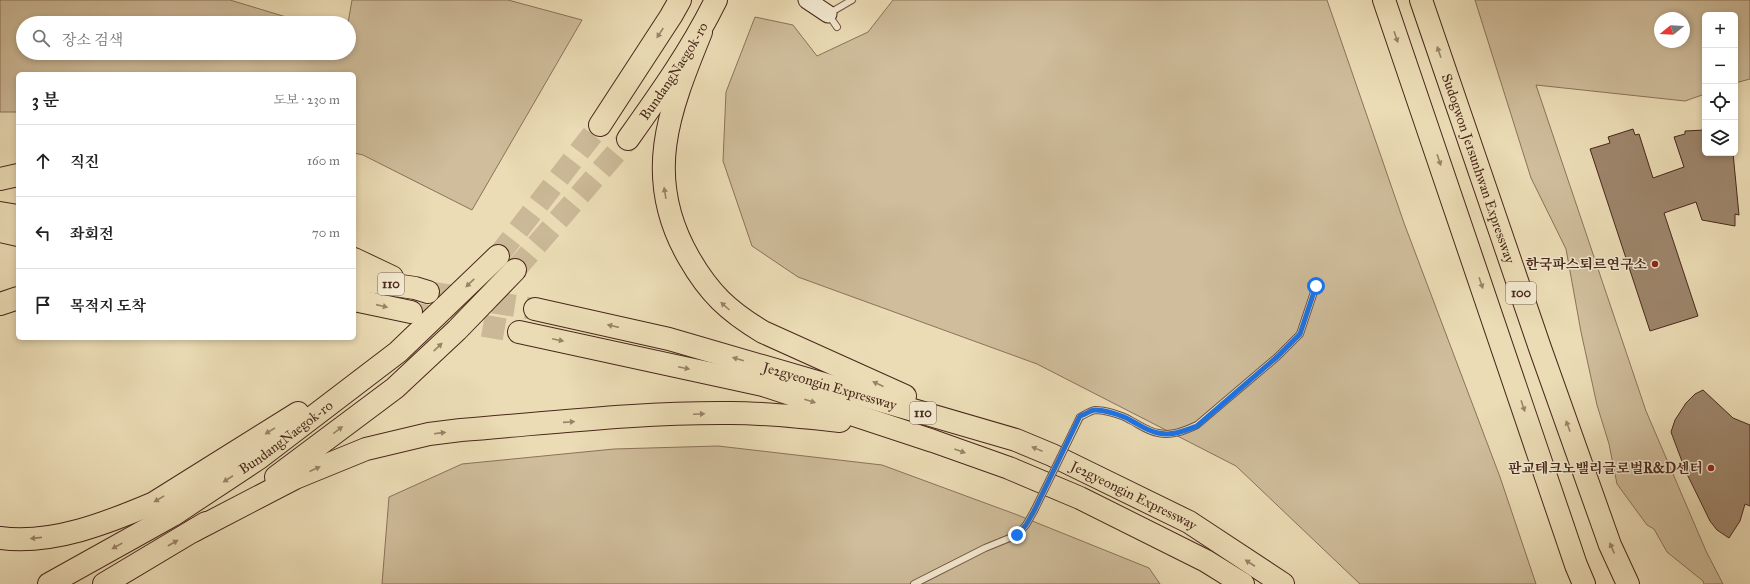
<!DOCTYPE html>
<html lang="ko">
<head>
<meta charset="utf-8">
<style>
  :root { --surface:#fff; --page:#f6f6f6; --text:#222; --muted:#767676; --line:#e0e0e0 }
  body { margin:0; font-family:"IM FELL Great Primer","Noto Serif KR",serif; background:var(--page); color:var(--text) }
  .controls { position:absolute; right:12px; top:12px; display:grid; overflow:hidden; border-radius:6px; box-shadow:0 2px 6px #0003 }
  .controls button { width:36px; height:36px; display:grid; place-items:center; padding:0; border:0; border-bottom:1px solid var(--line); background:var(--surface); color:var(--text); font:20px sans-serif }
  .compass { position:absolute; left:1654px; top:12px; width:36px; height:36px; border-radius:50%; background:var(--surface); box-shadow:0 2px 6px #0003; rotate:252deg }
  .stop { position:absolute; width:12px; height:12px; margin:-9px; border:3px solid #1a73e8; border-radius:50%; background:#fff }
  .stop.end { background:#1a73e8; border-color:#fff; box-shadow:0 1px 4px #0008 }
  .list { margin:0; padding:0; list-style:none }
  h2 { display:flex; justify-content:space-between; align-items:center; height:52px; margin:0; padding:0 16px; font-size:17px }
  h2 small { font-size:13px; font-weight:400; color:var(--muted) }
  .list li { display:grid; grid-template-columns:26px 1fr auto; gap:12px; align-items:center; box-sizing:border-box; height:72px; padding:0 16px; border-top:1px solid var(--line) }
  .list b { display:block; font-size:15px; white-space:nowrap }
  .list em { font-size:13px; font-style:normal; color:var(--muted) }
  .icon { flex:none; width:22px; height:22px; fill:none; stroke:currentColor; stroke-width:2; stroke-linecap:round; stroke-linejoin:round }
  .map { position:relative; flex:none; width:1750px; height:584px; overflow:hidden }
  .search { position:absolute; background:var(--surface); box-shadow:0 2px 6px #0003; left:16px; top:16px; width:340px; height:44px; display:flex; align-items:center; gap:10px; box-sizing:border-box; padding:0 14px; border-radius:22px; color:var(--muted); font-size:15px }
  .panel { position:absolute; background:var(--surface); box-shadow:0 2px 6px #0003; left:16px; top:72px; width:340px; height:268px; border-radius:6px }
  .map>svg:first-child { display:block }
  .green { fill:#cfbd9b; stroke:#8c725b; fill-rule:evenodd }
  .building { fill:#9d856b; stroke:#49271b }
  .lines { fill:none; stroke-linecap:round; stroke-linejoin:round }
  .highway-tunnel { stroke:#cbb896; stroke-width:22; stroke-dasharray:22 11; stroke-linecap:butt }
  .lane-casing { stroke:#725442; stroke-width:8 }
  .secondary-casing { stroke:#49271b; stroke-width:19 }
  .highway-casing { stroke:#49271b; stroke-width:24 }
  .lane { stroke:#f2e8cf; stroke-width:6 }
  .secondary { stroke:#f2e8cf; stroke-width:17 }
  .highway { stroke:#ebdcb5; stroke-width:22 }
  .lane-bridge-casing { stroke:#725442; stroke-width:8; stroke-linecap:butt }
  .lane-bridge { stroke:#f2e8cf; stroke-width:6 }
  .oneway { fill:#9a8268 }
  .route { stroke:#1a73e8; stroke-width:5 }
  .poi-dot { fill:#8f2418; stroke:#f2e8cf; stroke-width:1.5 }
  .labels { text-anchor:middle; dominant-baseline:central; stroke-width:3; stroke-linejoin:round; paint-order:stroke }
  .shield { fill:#f2e8cf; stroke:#7c6151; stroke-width:1 }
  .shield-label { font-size:13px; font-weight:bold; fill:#49271b }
  .street-label { font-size:14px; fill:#49271b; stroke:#f2e8cf }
  .poi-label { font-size:14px; font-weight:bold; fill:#49271b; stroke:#f2e8cf; text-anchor:end }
</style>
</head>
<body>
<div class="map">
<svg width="1750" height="584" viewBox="0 0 1750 584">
  <rect width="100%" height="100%" fill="#ebdcb5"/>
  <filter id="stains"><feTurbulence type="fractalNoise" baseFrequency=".005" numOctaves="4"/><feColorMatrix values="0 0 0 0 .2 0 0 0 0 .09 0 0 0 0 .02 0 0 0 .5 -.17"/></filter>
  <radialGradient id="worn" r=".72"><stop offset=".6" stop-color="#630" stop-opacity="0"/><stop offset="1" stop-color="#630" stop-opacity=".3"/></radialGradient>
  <path class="green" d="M 0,0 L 230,0 L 306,23 L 23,23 L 23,53 L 349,53 L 348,23 L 352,0 L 508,0 L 582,20 L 472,210 L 363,155 L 354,153 L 354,74 L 18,74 L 18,112 L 0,112 Z
    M 893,0 L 1327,0 L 1404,223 L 1500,477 L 1536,584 L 1360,584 L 1236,466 L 1037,364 L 798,277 L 752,246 L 723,161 L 726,92 L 755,17 L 793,25 L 817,56 L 868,32 Z
    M 1475,0 L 1750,0 L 1750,79 L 1735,83 L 1735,15 L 1705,15 L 1705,94 L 1685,101 L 1536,85 L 1646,411 L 1706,551 L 1723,584 L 1704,584 L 1703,581 L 1667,552 L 1654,529 L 1647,525 L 1617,484 L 1609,444 L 1597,405 L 1581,332 L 1566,249 L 1531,178 ZM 1660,18 L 1684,18 L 1684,42 L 1660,42 Z
    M 718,446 L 882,465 L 1015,514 L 1149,568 L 1160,584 L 382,584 L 389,497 L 462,464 L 614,449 Z"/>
  <path class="building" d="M 1633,129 L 1635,135 L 1639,134 L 1653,178 L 1684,167 L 1674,137 L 1685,134 L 1685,131 L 1705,130 L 1705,153 L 1733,153 L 1739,215 L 1735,214 L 1735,226 L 1702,220 L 1696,202 L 1664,213 L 1698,316 L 1650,331 L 1590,149 L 1610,143 L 1608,137 Z
    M 1703,390 L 1733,418 L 1750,425 L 1750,506 L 1745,504 L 1740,521 L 1729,538 L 1717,530 L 1710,521 L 1686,472 L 1671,432 L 1675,420 L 1686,403 L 1695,394 Z"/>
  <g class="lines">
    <path class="highway-tunnel" d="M 498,256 L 600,125
      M 515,270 L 628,139
      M 428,292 L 535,309
      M 418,314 L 519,332"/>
    <defs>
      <path id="lane" d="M 837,27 L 828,14 L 852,0
        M 1080,417 C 1084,415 1090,411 1095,410 C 1105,410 1122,415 1130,420 C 1140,425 1147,431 1158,433 C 1172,436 1184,431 1197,425 L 1277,357 L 1300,334 L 1316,286
        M 914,584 L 985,548 L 1017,535 L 1026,525 L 1034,511"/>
      <path id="secondary" d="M 807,0 L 828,14"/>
      <g id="highway">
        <path d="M 1384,0 L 1576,565 L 1584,584"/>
        <path id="s1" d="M 1421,0 L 1540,348 L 1610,545 L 1628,584"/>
        <path d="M 701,32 C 669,111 642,177 689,258 C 709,293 728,311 763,332 L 905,396"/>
        <path d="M 600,125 L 671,16 L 680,0"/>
        <path id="s2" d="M 628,139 C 660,94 692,49 716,0"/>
        <path d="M 0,179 L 18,175"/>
        <path d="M 0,213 L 18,216"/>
        <path d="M 0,231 L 18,235"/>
        <path d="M 354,259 L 392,277"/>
        <path d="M 354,279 L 415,288 L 428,292"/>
        <path d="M 354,300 L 411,312"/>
        <path d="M 0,304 L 18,298"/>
        <path id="s3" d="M 535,309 L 669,339 L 1016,440 L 1052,455 L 1189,522 L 1283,584"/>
        <path d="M 519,332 L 763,385 L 933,441 L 1009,468 L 1080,498 L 1206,561 L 1243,584"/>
        <path d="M 276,477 L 395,388 L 457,330 L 515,270"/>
        <path d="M 193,531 L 295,478 L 366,449 L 429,434 L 461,430 C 550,423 641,412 731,413 C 768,413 804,417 840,421"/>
        <path d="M 0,538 C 52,545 107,523 154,503 L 298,413"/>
        <path id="s4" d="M 49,584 L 173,515 L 259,458 L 398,352 L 498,256"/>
        <path d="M 104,584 L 206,523"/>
      </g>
    </defs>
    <use href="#lane" class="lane-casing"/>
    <use href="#secondary" class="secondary-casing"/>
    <use href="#highway" class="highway-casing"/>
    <use href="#lane" class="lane"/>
    <use href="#secondary" class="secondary"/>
    <use href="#highway" class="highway"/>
    <defs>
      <path id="lane-bridge" d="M 1034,511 L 1080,417"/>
    </defs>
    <use href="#lane-bridge" class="lane-bridge-casing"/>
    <use href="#lane-bridge" class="lane-bridge"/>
  </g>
  <defs><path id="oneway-solid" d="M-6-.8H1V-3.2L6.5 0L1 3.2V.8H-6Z"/></defs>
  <g class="oneway">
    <use href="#oneway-solid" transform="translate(660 33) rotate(123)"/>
    <use href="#oneway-solid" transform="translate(1396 37) rotate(71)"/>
    <use href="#oneway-solid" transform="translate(1439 52) rotate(-109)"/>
    <use href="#oneway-solid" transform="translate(1439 160) rotate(71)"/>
    <use href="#oneway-solid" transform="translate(665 193) rotate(-99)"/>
    <use href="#oneway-solid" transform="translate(470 283) rotate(136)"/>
    <use href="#oneway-solid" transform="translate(1481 283) rotate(71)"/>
    <use href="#oneway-solid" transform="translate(382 306) rotate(13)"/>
    <use href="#oneway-solid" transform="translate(725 306) rotate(-138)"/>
    <use href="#oneway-solid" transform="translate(613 326) rotate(-167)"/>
    <use href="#oneway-solid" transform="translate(558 340) rotate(12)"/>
    <use href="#oneway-solid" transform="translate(438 347) rotate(-43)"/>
    <use href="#oneway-solid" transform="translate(738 359) rotate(-164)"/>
    <use href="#oneway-solid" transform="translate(684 368) rotate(12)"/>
    <use href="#oneway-solid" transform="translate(878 384) rotate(-156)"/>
    <use href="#oneway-solid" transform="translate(810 401) rotate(18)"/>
    <use href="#oneway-solid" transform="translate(1523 406) rotate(71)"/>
    <use href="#oneway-solid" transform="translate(699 414) rotate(-2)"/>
    <use href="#oneway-solid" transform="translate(569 422) rotate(-4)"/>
    <use href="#oneway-solid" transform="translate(1568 426) rotate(-110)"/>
    <use href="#oneway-solid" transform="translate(338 430) rotate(-37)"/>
    <use href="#oneway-solid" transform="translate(270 431) rotate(148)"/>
    <use href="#oneway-solid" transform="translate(440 433) rotate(-7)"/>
    <use href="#oneway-solid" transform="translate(1037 449) rotate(-158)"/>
    <use href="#oneway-solid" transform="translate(960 451) rotate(20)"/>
    <use href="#oneway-solid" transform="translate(315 469) rotate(-24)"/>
    <use href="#oneway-solid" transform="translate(228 479) rotate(147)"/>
    <use href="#oneway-solid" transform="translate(159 499) rotate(149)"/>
    <use href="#oneway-solid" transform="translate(36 538) rotate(174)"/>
    <use href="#oneway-solid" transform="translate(173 543) rotate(-30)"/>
    <use href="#oneway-solid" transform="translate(117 546) rotate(151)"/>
    <use href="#oneway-solid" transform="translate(1612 548) rotate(-113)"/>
    <use href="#oneway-solid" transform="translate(1250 563) rotate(-147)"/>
  </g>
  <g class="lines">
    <path class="route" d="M 1017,535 L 1026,525 L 1034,511 L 1080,416 C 1085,415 1090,410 1095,410 C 1104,410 1122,415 1130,420 C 1140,425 1147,431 1158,433 C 1172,436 1184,431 1197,426 L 1277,357 L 1300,334 L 1316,286"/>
  </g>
  <g class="poi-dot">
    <circle cx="1655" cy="264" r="4"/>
    <circle cx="1711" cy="468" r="4"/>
  </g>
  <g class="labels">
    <g class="shield">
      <rect x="378" y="273" width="26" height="22" rx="3"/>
      <rect x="1506" y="282" width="30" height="22" rx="3"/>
      <rect x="910" y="402" width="26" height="22" rx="3"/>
    </g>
    <g class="shield-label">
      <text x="391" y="284">110</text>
      <text x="1521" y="293">100</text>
      <text x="923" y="413">110</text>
    </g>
    <g class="street-label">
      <text stroke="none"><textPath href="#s2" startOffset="82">BundangNaegok-ro</textPath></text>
      <text stroke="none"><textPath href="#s1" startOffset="178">Sudogwon Je1sunhwan Expressway</textPath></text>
      <text stroke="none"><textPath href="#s3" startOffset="305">Je2gyeongin Expressway</textPath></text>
      <text stroke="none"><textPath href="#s4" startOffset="279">BundangNaegok-ro</textPath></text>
      <text stroke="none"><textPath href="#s3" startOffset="629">Je2gyeongin Expressway</textPath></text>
    </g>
    <g class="poi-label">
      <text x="1647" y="264">한국파스퇴르연구소</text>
      <text x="1703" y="468">판교테크노밸리글로벌R&amp;D센터</text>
    </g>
  </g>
  <rect width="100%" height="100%" filter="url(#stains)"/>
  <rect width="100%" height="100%" fill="url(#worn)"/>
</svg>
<div class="controls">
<button>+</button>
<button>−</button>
<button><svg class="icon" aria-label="locate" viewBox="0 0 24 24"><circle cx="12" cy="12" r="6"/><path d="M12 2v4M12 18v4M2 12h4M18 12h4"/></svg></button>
<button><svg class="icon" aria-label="layers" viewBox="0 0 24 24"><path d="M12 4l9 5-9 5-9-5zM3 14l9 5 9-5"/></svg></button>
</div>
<svg class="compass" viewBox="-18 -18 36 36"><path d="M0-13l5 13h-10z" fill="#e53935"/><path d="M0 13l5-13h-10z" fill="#767676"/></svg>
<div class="stop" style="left:1316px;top:286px"></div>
<div class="stop end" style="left:1017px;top:535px"></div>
<div class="search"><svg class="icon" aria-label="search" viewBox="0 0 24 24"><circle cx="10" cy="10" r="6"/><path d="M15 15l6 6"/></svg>장소 검색</div>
<section class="panel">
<h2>3 분<small>도보 · 230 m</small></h2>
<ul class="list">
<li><svg class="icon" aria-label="ahead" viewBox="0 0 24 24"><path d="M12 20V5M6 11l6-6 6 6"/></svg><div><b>직진</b></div><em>160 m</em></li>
<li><svg class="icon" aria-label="left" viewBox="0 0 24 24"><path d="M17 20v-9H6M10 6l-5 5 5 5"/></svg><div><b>좌회전</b></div><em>70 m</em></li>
<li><svg class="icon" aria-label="arrive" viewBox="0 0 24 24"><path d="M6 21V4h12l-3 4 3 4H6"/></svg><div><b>목적지 도착</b></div></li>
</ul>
</section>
</div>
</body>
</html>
